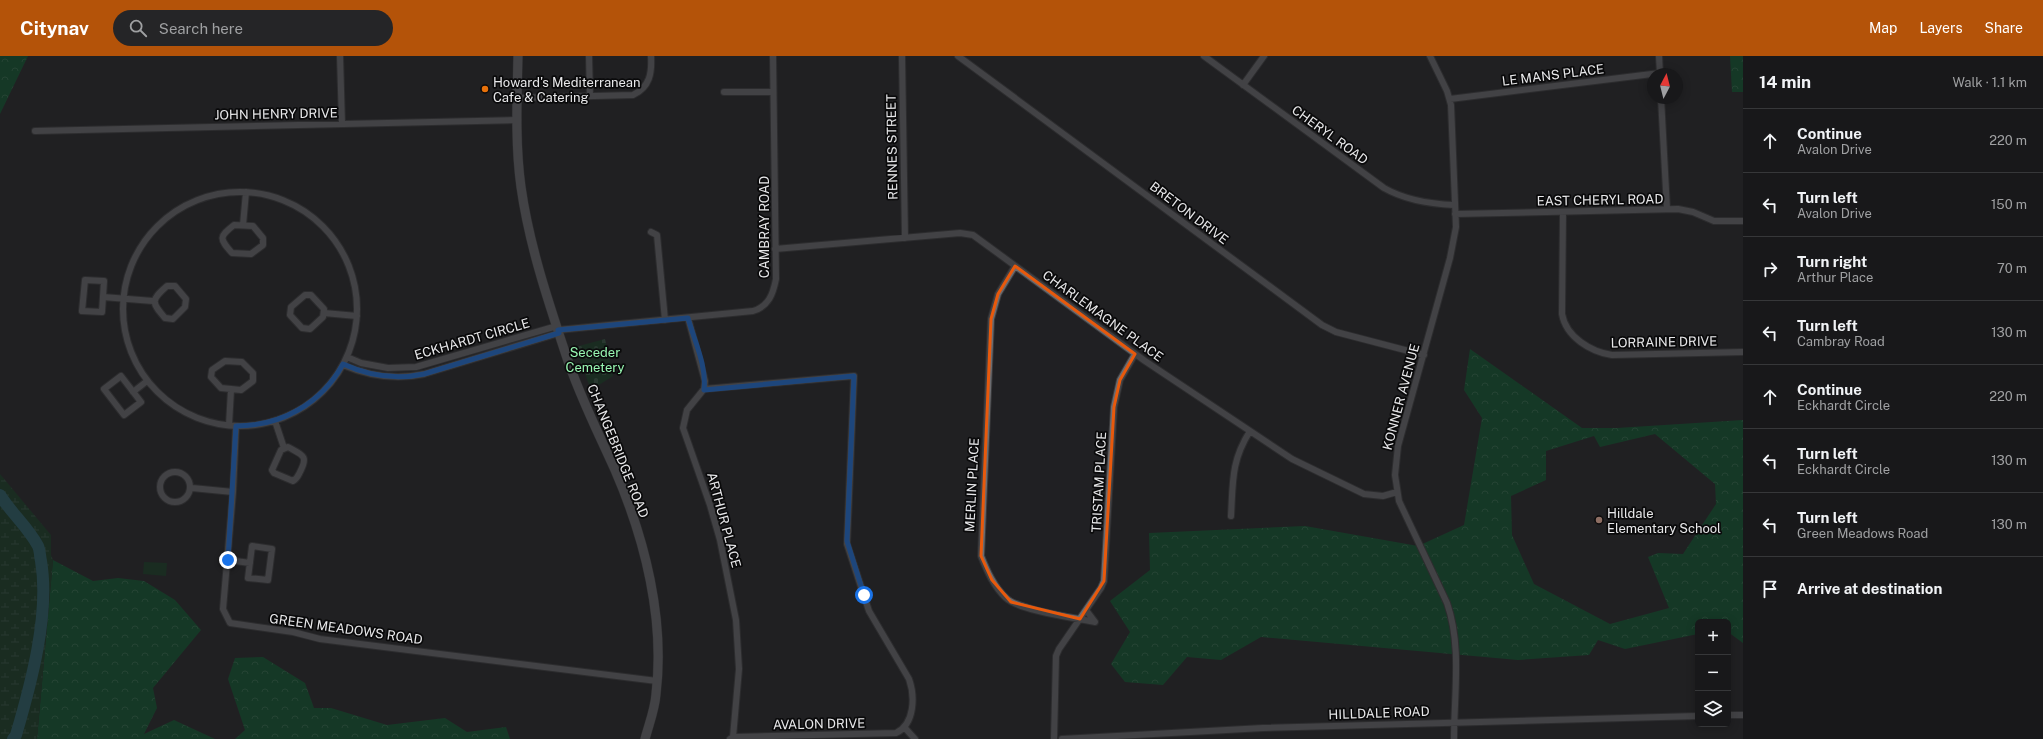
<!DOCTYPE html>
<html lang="en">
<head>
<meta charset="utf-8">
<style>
  :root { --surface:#18181a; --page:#252527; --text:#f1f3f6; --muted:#9fa0a2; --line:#363739; --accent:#b45309 }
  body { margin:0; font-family:"Public Sans",sans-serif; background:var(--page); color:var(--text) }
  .controls { position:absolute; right:12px; bottom:12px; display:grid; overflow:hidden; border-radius:6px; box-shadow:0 2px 10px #0003 }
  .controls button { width:36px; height:36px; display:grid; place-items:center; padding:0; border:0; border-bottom:1px solid var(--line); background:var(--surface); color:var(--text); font:20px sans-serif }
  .compass { position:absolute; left:1647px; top:12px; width:36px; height:36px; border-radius:50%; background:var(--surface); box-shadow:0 2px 10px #0003; rotate:7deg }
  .stop { position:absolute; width:12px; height:12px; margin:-9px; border:3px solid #1a73e8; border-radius:50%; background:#fff }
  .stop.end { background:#1a73e8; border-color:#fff; box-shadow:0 1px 4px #0008 }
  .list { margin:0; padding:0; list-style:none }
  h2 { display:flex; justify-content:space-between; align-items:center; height:52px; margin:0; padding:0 16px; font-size:17px }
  h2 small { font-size:13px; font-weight:400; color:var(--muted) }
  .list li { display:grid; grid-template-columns:26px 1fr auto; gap:12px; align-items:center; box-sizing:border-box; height:64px; padding:0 16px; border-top:1px solid var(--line) }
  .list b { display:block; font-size:15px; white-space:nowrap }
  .list p { margin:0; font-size:13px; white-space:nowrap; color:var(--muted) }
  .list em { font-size:13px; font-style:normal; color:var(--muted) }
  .icon { flex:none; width:22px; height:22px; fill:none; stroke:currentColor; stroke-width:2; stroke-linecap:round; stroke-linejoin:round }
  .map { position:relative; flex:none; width:1743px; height:683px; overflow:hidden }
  header { display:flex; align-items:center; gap:24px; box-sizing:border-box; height:56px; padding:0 20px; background:var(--accent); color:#fff }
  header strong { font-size:19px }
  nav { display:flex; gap:22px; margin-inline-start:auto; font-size:14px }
  .search { width:280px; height:36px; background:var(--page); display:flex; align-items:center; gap:10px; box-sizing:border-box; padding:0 14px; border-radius:22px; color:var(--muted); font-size:15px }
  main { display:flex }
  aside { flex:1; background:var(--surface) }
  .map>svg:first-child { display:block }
  .forest { fill:url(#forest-crowns); fill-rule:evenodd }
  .wetland { fill:url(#wetland-marsh) }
  .cemetery { fill:url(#cemetery-stones) }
  .green { fill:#123a20 }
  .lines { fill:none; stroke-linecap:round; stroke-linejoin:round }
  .river { stroke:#265f69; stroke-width:12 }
  .minor-casing { stroke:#3b3b3d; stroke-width:8 }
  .secondary-casing { stroke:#3b3b3d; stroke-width:10 }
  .minor { stroke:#6b6b6f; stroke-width:6 }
  .secondary { stroke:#6b6b6f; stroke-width:9 }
  .route { stroke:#1a73e8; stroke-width:5 }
  .marked { fill:none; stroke:#e8590c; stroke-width:3; stroke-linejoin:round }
  .food-dot { fill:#e8710a; stroke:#0a0a0b; stroke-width:1.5 }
  .education-dot { fill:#8d6e63; stroke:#0a0a0b; stroke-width:1.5 }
  .labels { text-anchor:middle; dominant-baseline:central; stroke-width:3.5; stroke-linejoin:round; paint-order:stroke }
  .street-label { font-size:13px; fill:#e8e8ea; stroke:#0a0a0b }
  .poi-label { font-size:13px; fill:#e8e8ea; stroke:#0a0a0b; text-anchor:start }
  .park-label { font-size:13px; fill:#97f6b1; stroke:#0a0a0b }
</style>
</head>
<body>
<header>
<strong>Citynav</strong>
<div class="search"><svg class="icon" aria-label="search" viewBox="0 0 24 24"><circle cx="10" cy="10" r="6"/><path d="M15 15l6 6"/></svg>Search here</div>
<nav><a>Map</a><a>Layers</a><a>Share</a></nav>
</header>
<main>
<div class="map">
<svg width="1743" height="683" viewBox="0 0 1743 683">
  <defs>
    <pattern id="forest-crowns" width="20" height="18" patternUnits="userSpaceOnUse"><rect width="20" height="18" fill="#08562a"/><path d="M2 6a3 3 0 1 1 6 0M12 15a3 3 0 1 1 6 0" fill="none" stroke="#2c6e49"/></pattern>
    <pattern id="wetland-marsh" width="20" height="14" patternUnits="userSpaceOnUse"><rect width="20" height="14" fill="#123a20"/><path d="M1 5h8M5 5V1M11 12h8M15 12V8" fill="none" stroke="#345641"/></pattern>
    <pattern id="cemetery-stones" width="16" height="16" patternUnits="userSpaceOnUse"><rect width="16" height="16" fill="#123a20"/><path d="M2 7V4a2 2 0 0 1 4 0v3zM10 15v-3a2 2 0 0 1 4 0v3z" fill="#345641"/></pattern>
  </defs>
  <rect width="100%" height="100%" fill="#202023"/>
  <path class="forest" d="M 0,0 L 28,0 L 0,58 Z
    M 1730,0 L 1743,0 L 1743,36 L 1732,36 Z
    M 1470,293 L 1582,372 L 1617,372 L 1743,364 L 1743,587 L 1728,576 L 1728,566 L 1698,566 L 1698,578 L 1625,593 L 1598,584 L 1589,599 L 1518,604 L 1261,581 L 1221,604 L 1187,601 L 1163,629 L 1125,626 L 1111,608 L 1130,576 L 1110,545 L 1150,514 L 1149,477 L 1305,470 L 1418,490 L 1464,469 L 1482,362 L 1464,334 ZM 1655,378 L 1715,428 L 1716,448 L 1683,498 L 1658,497 L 1648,501 L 1669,552 L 1610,568 L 1534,528 L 1512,479 L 1511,440 L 1546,424 L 1546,395 L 1594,380 L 1600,391 Z
    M 53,504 L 93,525 L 118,522 L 144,525 L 175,544 L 201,574 L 153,632 L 157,652 L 144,678 L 174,664 L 215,683 L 37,683 Z
    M 263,601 L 305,627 L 314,652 L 331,652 L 387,669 L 445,662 L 467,676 L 506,671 L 510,683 L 235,683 L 245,674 L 228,623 L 235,602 Z"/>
  <path class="wetland" d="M 0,418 L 51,479 L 51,499 L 53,504 L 37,683 L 0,683 Z"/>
  <path class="cemetery" d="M 605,283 L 613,320 L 591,334 L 575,291 Z"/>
  <path class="green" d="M 144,506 L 167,507 L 166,520 L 143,518 Z"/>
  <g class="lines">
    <path class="river" d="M 0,439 C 11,457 28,471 38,490 C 40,494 40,501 41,505 C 50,558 31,628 16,679 L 13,683"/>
    <defs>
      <path id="minor" d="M 340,0 L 342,68
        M 589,0 L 590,40
        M 902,0 L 905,182
        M 958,0 L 1322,269 L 1336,276 L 1424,299
        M 1204,0 L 1384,132 C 1405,144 1431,148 1454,149
        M 1430,0 L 1447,35 L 1451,49 L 1456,171 L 1450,202 L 1398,390 L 1395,419 L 1399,445 L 1447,547 C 1462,590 1454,638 1454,683
        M 1659,0 L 1660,18
        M 1243,29 L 1264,0
        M 724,36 L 773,36
        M 517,42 L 633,39 C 650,31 652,17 651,0
        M 1661,42 L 1667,153
        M 1450,43 L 1660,17
        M 35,75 L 518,64
        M123 253a117 117 0 1 1 234 0a117 117 0 1 1-234 0Z
        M 1563,156 L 1562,258 C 1566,281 1591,296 1612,299 L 1743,296
        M 1455,158 L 1678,153 L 1693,156 L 1714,165 L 1743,165
        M 234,169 L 253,170 L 263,182 L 263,189 L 251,198 L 232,197 C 219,182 219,181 234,169 Z
        M 243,169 L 246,136
        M 651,176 L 657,179 L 665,264
        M 775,193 L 960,177 L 973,179 L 1145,305 L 1292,403 L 1364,438 L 1383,440 L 1397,436
        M 1015,210 L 998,238 L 991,263 L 981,500 C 987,515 994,531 1006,542 C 1018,554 1075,562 1095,566 L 1086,554
        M 85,224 L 104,225 L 102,256 L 82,255 Z
        M 167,230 L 175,230 L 186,243 L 185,251 L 173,263 L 165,262 C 151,246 151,244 167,230 Z
        M 305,239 L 311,239 L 324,253 L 323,261 L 310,273 L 302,272 L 290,259 L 291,251 Z
        M 103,241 L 153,245
        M 324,257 L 357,260
        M 688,262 L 705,325 L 704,333 L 687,354 L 683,372 L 710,449 L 720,484 L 736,564 L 739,613 L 733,681 L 730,683
        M 558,274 L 753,255 C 769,250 773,238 776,223 L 773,0
        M 347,301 L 361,307 L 388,312 L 416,311 L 557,270
        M 225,305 L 242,306 L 253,317 L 253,325 L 241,334 L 221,332 L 211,321 L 212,314 Z
        M 343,309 C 369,320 396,324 424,318 L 559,277
        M 121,320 L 141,346 L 124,359 L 104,333 Z
        M 704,333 L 854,320 L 847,488 L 869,555 L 909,623 C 915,640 915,668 896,677 L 733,681
        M 133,336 L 147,325
        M 275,365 L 284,392
        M 229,369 L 231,334
        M 236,370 L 233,436 L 223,553 L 230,567 L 293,576 L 320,583 L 657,625
        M 288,391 C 302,399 309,399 300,416 C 298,420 297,423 293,425 L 274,417 L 272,414 L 281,394 Z
        M160 431a15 15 0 1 1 30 0a15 15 0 1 1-30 0Z
        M 192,432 L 233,436
        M 1231,460 C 1233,426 1231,405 1250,375
        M 252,490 L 272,493 L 268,524 L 248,522 Z
        M 228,504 L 250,507
        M 1728,659 L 1743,659
        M 905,672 L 915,683
        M 1054,683 L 1056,600 L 1059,593 L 1101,532 L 1104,525 L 1114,351 L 1120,324 L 1135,298
        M 1062,683 L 1263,672 L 1698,660"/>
      <path id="secondary" d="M 518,0 C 517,43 515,88 521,131 C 529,188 548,245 566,299 C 579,339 598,376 615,414 C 645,483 665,563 656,638 C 655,653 649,668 645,683"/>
    </defs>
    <use href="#minor" class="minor-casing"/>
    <use href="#secondary" class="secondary-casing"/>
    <use href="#minor" class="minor"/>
    <use href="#secondary" class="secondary"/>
  </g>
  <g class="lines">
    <path class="route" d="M 228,504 L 236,370 C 281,370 321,348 343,308 C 369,320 396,324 424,318 L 559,277 L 558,274 L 688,262 C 694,284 707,310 704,334 L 854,320 L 847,485 L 864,539"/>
  </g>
  <path d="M0 0H1743V683H0ZM 1015,210 L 1135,298 L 1120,324 L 1114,351 L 1104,525 L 1080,563 L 1011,546 L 992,524 L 981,500 L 991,263 L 998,238 Z" fill="#202023" fill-opacity=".55" fill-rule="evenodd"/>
  <path class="marked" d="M 1015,210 L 1135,298 L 1120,324 L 1114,351 L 1104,525 L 1080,563 L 1011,546 L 992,524 L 981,500 L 991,263 L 998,238 Z"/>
  <circle class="food-dot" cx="485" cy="33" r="4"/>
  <circle class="education-dot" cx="1599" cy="464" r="4"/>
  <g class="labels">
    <g class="street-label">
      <text transform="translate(1553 19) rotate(-7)">LE MANS PLACE</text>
      <text transform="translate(276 58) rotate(-1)">JOHN HENRY DRIVE</text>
      <text transform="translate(1330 79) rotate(36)">CHERYL ROAD</text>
      <text transform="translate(892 91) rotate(-91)">RENNES STREET</text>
      <text transform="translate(1600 144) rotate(-1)">EAST CHERYL ROAD</text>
      <text transform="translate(1189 157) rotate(37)">BRETON DRIVE</text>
      <text transform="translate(764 171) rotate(-90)">CAMBRAY ROAD</text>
      <text transform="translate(1103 260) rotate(36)">CHARLEMAGNE PLACE</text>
      <text transform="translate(472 283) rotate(-16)">ECKHARDT CIRCLE</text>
      <text transform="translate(1664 286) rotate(-1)">LORRAINE DRIVE</text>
      <text transform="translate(1401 341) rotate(-75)">KONNER AVENUE</text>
      <text transform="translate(618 395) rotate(68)">CHANGEBRIDGE ROAD</text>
      <text transform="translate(1099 426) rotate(-87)">TRISTAM PLACE</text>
      <text transform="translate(972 429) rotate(-87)">MERLIN PLACE</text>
      <text transform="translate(724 464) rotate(75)">ARTHUR PLACE</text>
      <text transform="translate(346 573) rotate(8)">GREEN MEADOWS ROAD</text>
      <text transform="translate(1379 657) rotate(-2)">HILLDALE ROAD</text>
      <text transform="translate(819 668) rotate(-1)">AVALON DRIVE</text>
    </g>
    <g class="poi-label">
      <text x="493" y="26">Howard's Mediterranean<tspan x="493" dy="15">Cafe &amp; Catering</tspan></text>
      <text x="1607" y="457">Hilldale<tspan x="1607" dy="15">Elementary School</tspan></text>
    </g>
    <g class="park-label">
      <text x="595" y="296">Seceder<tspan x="595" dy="15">Cemetery</tspan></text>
    </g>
  </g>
</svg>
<div class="controls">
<button>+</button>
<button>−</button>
<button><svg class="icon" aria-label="layers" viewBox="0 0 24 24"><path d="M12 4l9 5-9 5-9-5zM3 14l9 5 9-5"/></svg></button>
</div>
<svg class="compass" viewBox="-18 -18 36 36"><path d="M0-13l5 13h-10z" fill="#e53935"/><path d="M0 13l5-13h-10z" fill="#9fa0a2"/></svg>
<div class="stop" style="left:864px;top:539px"></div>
<div class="stop end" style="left:228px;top:504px"></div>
</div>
<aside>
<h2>14 min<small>Walk · 1.1 km</small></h2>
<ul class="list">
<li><svg class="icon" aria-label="ahead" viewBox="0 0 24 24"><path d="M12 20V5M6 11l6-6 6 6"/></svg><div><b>Continue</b><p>Avalon Drive</p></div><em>220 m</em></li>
<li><svg class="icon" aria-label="left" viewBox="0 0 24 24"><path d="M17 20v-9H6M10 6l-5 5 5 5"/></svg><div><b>Turn left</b><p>Avalon Drive</p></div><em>150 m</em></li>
<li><svg class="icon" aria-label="right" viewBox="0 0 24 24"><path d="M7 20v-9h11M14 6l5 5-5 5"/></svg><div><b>Turn right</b><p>Arthur Place</p></div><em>70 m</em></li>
<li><svg class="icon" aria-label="left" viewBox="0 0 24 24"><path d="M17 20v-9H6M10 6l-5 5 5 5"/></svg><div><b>Turn left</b><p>Cambray Road</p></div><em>130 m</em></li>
<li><svg class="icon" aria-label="ahead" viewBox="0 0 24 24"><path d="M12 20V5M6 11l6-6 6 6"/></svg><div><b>Continue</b><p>Eckhardt Circle</p></div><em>220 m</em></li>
<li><svg class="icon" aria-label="left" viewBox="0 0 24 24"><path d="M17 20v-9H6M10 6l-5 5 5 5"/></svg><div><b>Turn left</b><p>Eckhardt Circle</p></div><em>130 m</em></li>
<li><svg class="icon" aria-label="left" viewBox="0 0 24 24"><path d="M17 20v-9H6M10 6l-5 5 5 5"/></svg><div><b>Turn left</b><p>Green Meadows Road</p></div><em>130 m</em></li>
<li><svg class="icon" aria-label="arrive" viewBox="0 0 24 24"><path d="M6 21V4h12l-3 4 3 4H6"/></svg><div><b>Arrive at destination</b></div></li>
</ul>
</aside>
</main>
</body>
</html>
